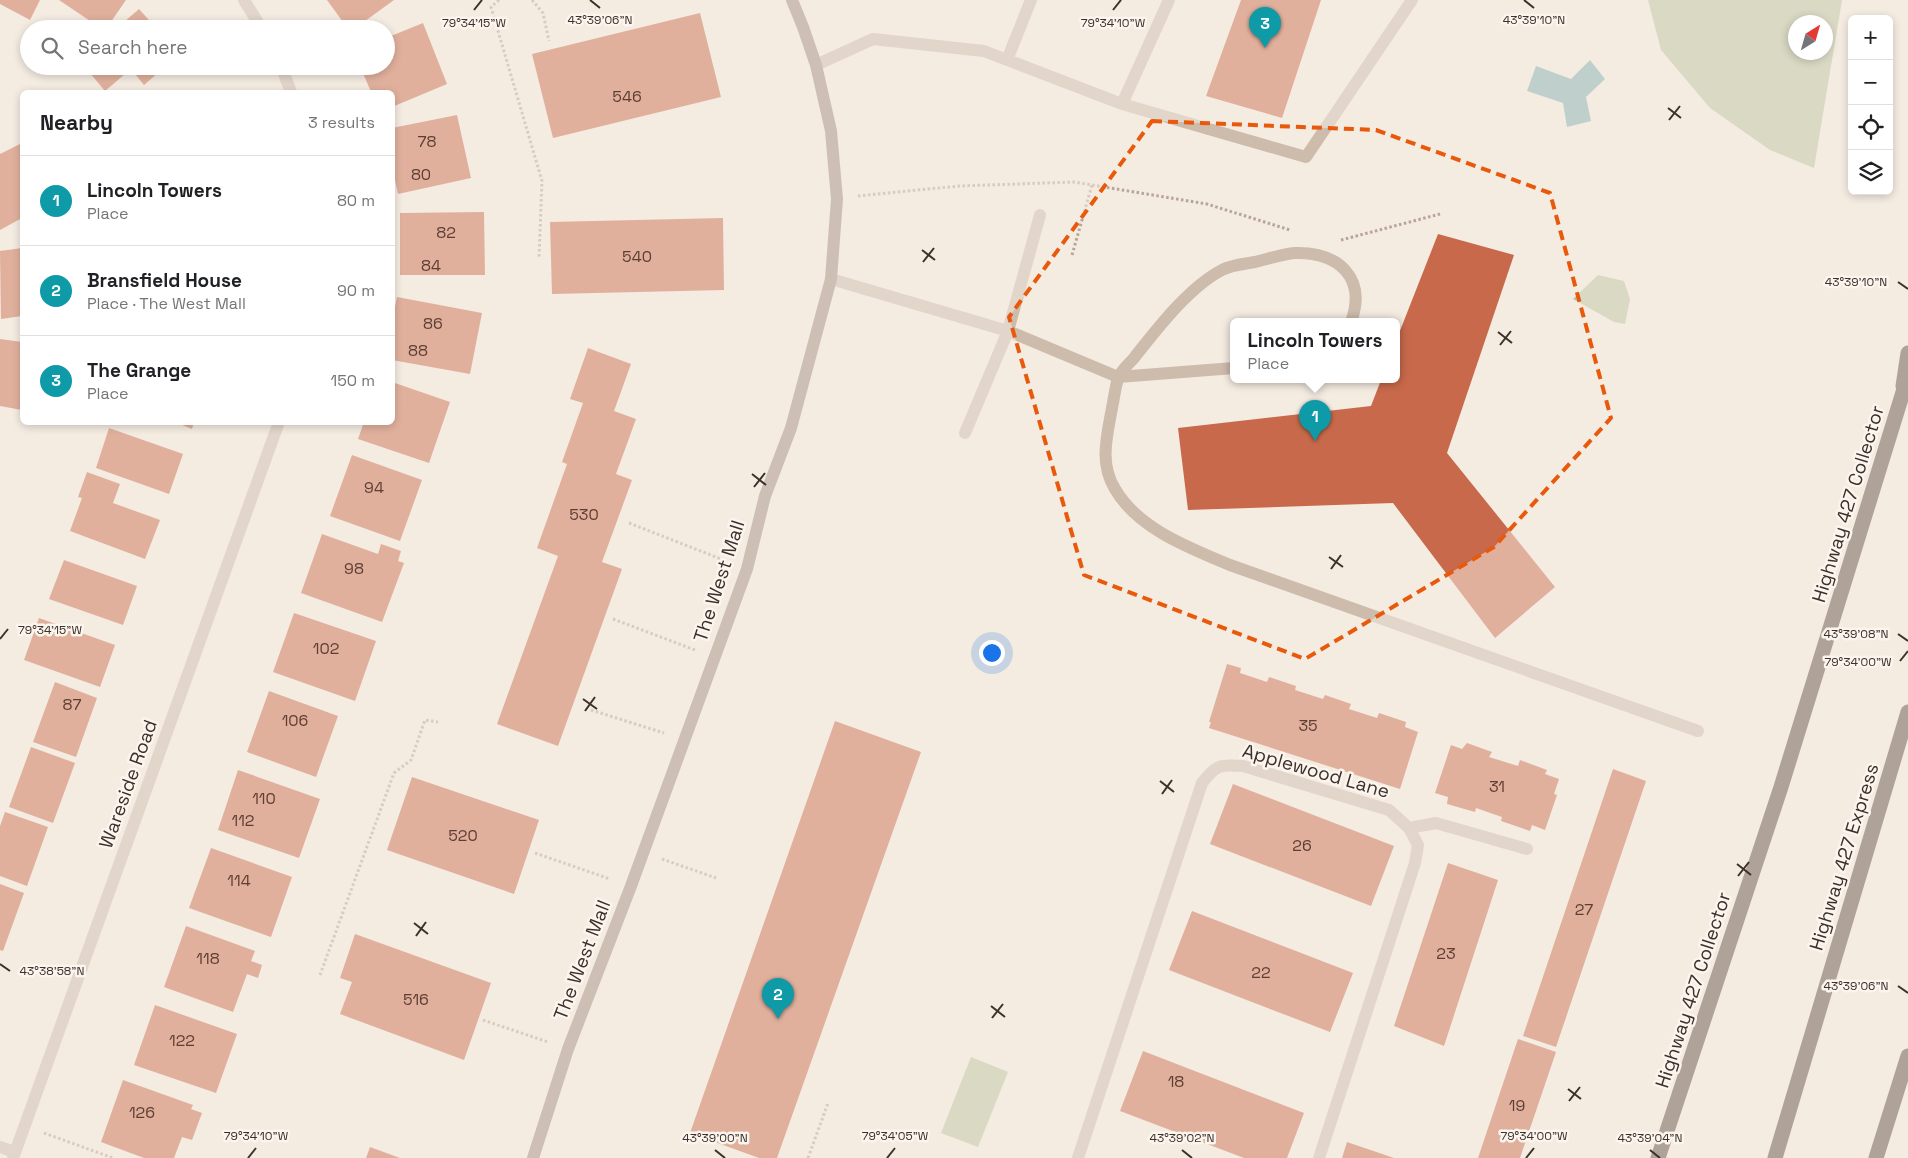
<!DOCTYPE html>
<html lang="en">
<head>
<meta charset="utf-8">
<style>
  :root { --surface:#fff; --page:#f2f2f2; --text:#202124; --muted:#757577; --line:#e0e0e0; --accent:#1f5a5e }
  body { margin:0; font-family:"Space Grotesk",sans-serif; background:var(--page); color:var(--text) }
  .controls { position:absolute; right:15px; top:15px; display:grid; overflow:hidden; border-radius:8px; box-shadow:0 2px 8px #0003 }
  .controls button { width:45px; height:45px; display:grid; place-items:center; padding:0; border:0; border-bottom:1px solid var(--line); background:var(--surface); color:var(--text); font:25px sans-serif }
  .compass { position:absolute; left:1788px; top:15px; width:45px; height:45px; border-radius:50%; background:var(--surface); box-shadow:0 2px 8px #0003; rotate:37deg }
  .you { position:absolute; left:991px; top:652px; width:18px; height:18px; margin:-12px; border:4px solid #fff; border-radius:50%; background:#1a73e8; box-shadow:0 0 0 8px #1a73e833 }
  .badge { display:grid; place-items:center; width:32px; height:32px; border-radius:50%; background:var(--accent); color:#fff; font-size:16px; font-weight:700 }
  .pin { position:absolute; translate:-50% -41px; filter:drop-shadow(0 1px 2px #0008) }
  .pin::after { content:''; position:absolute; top:26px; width:18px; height:15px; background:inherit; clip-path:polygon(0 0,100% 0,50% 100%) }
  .popup { position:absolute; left:1230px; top:318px; width:170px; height:65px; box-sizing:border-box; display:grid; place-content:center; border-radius:8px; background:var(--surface); filter:drop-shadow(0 1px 4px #0005); font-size:16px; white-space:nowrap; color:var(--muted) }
  .popup b { font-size:19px; color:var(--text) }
  .popup::after { content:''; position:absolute; left:50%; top:100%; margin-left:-10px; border:10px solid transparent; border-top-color:var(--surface) }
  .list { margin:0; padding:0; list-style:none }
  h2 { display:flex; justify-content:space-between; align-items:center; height:65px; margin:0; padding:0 20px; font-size:21px }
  h2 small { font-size:16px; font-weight:400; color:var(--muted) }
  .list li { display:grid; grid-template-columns:32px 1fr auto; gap:15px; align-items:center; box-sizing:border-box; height:90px; padding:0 20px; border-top:1px solid var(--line) }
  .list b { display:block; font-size:19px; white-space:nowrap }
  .list p { margin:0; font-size:16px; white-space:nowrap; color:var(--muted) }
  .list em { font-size:16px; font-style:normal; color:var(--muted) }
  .icon { flex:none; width:28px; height:28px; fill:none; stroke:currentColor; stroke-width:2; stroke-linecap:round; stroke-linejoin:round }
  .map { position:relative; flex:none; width:1908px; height:1158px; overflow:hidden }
  .search { position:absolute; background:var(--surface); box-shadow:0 2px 8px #0003; left:20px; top:20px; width:375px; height:55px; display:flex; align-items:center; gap:12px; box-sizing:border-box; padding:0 18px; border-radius:28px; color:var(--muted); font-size:19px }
  .panel { position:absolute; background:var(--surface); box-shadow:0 2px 8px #0003; left:20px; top:90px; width:375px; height:335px; border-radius:8px }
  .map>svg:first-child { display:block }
  .green { fill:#b8c4a0; fill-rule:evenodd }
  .water { fill:#7fb0b2 }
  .building { fill:#c8694b }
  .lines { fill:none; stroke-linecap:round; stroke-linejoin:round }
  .path { stroke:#b9a596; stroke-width:3; stroke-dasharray:2.5 2.5; stroke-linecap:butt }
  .service { stroke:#cdbbac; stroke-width:12 }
  .minor { stroke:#cdbbac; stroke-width:12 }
  .secondary { stroke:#a18a7d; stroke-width:12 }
  .motorway { stroke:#5c4a42; stroke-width:15 }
  .marked { fill:none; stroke:#e8590c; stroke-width:4; stroke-dasharray:10 6; stroke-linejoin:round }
  .ticks { fill:none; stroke:#3b302b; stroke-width:2 }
  .labels { text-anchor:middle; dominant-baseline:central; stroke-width:5; stroke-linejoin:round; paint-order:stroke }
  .number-label { font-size:16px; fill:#5e3e33 }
  .street-label { font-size:19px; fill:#3b302b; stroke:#fbf5ee }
  .ticks-label { font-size:12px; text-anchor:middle; fill:#3b302b; stroke:#fbf5ee; stroke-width:5; stroke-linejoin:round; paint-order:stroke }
</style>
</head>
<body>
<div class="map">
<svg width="1908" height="1158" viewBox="0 0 1908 1158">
  <rect width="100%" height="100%" fill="#f4ebe1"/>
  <path class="green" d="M 1648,0 L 1842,0 L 1814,168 L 1770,150 L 1710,108 L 1661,50 ZM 1796,22 L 1826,22 L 1826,52 L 1796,52 Z
    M 1598,275 L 1624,281 L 1630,299 L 1625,324 L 1614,322 L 1573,299 Z
    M 971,1057 L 1008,1072 L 978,1147 L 941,1133 Z"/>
  <path class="water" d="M 1590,60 L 1605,79 L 1586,97 L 1591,121 L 1567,127 L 1563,103 L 1527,91 L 1536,66 L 1571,79 Z"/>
  <path class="building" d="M 0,0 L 40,0 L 30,20 L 0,4 Z
    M 59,0 L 126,0 L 106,29 L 102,29 Z
    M 327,0 L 394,0 L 354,29 L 348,29 Z
    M 1241,0 L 1321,0 L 1282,118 L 1206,96 Z
    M 139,9 L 157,29 L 116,29 Z
    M 700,13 L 721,97 L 553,138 L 532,54 Z
    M 423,23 L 447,84 L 392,107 L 392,92 L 371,92 L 360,66 L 386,66 L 386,38 Z
    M 84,66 L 166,66 L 144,85 L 131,69 L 105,91 Z
    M 457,115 L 471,178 L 398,194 L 392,166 L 392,128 Z
    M 22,143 L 22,218 L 0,230 L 0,154 Z
    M 484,212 L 485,275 L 400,275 L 400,213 Z
    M 723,218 L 724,290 L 552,294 L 550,222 Z
    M 1438,234 L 1514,255 L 1447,453 L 1555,587 L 1495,638 L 1393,503 L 1188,510 L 1178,428 L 1371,406 L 1381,380 L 1396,380 L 1396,341 Z
    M 22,248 L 22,316 L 1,319 L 0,251 Z
    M 397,297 L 482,313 L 470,374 L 392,360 L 392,321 Z
    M 0,339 L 22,342 L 22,410 L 0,406 Z
    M 588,348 L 631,364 L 614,411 L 636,419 L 616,474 L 632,480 L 602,562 L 622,569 L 558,746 L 497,724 L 558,556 L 537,548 L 567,464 L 562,462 L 583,403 L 570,399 Z
    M 392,382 L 450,402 L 429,463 L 358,439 L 364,422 L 392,422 Z
    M 175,422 L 194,422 L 192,429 Z
    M 109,428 L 183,454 L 169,494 L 96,468 Z
    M 352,455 L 422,480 L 400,541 L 330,516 Z
    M 87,472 L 120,484 L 113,503 L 160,520 L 145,559 L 70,531 L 82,498 L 78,497 Z
    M 322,534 L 378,554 L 381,544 L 401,551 L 398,561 L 404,563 L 382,622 L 301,593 Z
    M 64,560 L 137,586 L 123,625 L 49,599 Z
    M 294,613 L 376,641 L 355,701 L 273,672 Z
    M 39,618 L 115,645 L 100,687 L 24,660 Z
    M 1227,664 L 1241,668 L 1240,673 L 1267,682 L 1269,677 L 1296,686 L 1295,690 L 1323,699 L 1325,695 L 1351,704 L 1349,709 L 1377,718 L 1379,713 L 1406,722 L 1405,727 L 1418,732 L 1400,789 L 1209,728 L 1211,722 L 1209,722 Z
    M 55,682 L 97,698 L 76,757 L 33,742 Z
    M 269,691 L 338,716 L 316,777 L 247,752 Z
    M 835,721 L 921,752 L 777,1158 L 759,1158 L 690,1133 Z
    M 1467,743 L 1492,752 L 1489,757 L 1518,766 L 1520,760 L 1547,770 L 1545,774 L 1559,779 L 1554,794 L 1557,795 L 1545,830 L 1532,825 L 1530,831 L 1501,821 L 1502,817 L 1476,808 L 1475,812 L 1447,804 L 1448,797 L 1435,793 L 1451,745 L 1462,749 Z
    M 31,747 L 75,763 L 53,823 L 9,807 Z
    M 1613,769 L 1646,781 L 1556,1047 L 1523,1036 Z
    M 238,770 L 320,799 L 299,858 L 218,830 Z
    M 412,777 L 539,820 L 514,894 L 387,850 Z
    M 1233,784 L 1394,846 L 1371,906 L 1210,844 Z
    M 5,812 L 48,827 L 27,886 L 0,876 L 0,826 Z
    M 211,848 L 292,877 L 271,937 L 189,908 Z
    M 1448,863 L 1498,880 L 1444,1046 L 1394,1026 Z
    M 0,884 L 24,893 L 3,951 L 0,950 Z
    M 1192,911 L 1353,973 L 1330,1032 L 1169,970 Z
    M 186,926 L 255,951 L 251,961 L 262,965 L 258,978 L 247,974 L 233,1012 L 164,987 Z
    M 355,934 L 491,983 L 464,1060 L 340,1014 L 352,982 L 340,978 Z
    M 155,1005 L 237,1034 L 216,1093 L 134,1065 Z
    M 1518,1039 L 1556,1052 L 1520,1158 L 1478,1158 Z
    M 1143,1051 L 1304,1113 L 1287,1158 L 1244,1158 L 1120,1111 Z
    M 123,1080 L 193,1105 L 191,1109 L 202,1113 L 192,1140 L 182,1137 L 174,1158 L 144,1158 L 101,1142 Z
    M 1347,1142 L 1394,1158 L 1342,1158 Z
    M 370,1147 L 400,1158 L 366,1158 Z"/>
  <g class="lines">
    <path class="path" d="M 499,0 L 491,7 L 542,181 L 539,258
      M 532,0 L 543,13 L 549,41
      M 858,196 L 959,186 L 1074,182 L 1207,204 L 1290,230
      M 1341,240 L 1440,214
      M 1072,255 L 1092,185
      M 629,523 L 726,561
      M 613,619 L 695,650
      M 591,710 L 664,733
      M 535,853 L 610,879
      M 662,859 L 716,878
      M 320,975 L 394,773 L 411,760 L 425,720 L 438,722
      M 483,1020 L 548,1042
      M 44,1133 L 113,1158
      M 808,1158 L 828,1103"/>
    <path class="service" d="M 1007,60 L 1031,0
      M 816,65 L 873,39 L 984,51 L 1122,104 L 1169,0
      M 1122,104 L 1306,157 L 1412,0
      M 831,279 L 1008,331 L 1118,377 L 1234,368
      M 1351,322 C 1367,278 1339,252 1295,253 C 1282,254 1268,259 1255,262 C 1244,264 1231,265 1222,270 C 1189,287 1157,329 1134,358 C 1129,364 1120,371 1118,379 C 1115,388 1114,399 1112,408 C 1107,436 1099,463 1115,489 C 1138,529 1190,548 1230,565 L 1698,731
      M 965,433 L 1008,331 L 1040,215
      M 1409,828 L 1436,823 L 1527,849
      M 1078,1158 L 1202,783 C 1216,765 1220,764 1243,766 L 1389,810 L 1409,828 L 1418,845 L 1415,863 L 1319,1158"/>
    <path class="minor" d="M 244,0 L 262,29
      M 281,66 L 291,92
      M 0,1147 L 14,1152
      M 13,1158 L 279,422"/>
    <path class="secondary" d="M 533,1158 L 568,1049 L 631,886 L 747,569 L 765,496 L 791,428 L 831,279 L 837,199 L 831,131 L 816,65 L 803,27 L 792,0"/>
    <path class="motorway" d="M 1903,386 L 1908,353
      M 1658,1158 L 1781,787 L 1908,376
      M 1775,1158 L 1908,712
      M 1876,1158 L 1908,1056"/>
  </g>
  <path d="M0 0H1908V1158H0ZM 1152,121 L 1376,130 L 1550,193 L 1611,418 L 1494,547 L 1305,659 L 1084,575 L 1009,317 Z" fill="#f4ebe1" fill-opacity=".55" fill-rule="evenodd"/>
  <path class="marked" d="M 1152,121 L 1376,130 L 1550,193 L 1611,418 L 1494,547 L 1305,659 L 1084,575 L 1009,317 Z"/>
  <path class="ticks" d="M 590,0 L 600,8M 1524,0 L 1534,8M 474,10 L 482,0M 1113,10 L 1121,0M 1668,108 L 1681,118M 1669,120 L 1680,106M 922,250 L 935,260M 923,262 L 934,248M 1898,282 L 1908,289M 1498,332 L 1512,343M 1500,345 L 1511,331M 752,474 L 766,485M 754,487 L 765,473M 1329,557 L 1343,567M 1331,569 L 1341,555M 1898,634 L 1908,641M 0,639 L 8,629M 1900,661 L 1908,651M 583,699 L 597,709M 585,711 L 595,697M 1160,781 L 1174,792M 1162,794 L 1172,780M 1737,864 L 1751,875M 1738,876 L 1749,862M 414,923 L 428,934M 416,936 L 426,922M 0,964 L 10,971M 1898,986 L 1908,993M 991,1006 L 1005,1017M 992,1018 L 1003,1004M 1568,1089 L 1581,1099M 1569,1101 L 1580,1087M 715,1150 L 725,1158M 1182,1150 L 1192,1158M 1650,1150 L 1660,1158M 248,1158 L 256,1148M 887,1158 L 895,1148M 1526,1158 L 1534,1148"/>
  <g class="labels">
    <g class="number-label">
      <text x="627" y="96">546</text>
      <text x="427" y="141">78</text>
      <text x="421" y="174">80</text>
      <text x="446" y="232">82</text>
      <text x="637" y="256">540</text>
      <text x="431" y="265">84</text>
      <text x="433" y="323">86</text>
      <text x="418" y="350">88</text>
      <text x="374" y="487">94</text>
      <text x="584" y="514">530</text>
      <text x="354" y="568">98</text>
      <text x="326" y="648">102</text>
      <text x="72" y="704">87</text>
      <text x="295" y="720">106</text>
      <text x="1308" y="725">35</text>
      <text x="1497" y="786">31</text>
      <text x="264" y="798">110</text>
      <text x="243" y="820">112</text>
      <text x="463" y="835">520</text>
      <text x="1302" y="845">26</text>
      <text x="239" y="880">114</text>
      <text x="1584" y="909">27</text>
      <text x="1446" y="953">23</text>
      <text x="208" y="958">118</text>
      <text x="1261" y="972">22</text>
      <text x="416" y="999">516</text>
      <text x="182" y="1040">122</text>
      <text x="1176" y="1081">18</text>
      <text x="1517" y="1105">19</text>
      <text x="142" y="1112">126</text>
    </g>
    <g class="street-label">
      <text transform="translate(1848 504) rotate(-73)">Highway 427 Collector</text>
      <text transform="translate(719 581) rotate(-72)">The West Mall</text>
      <text transform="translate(1316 771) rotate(16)">Applewood Lane</text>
      <text transform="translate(128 784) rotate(-70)">Wareside Road</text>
      <text transform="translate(1844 857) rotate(-73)">Highway 427 Express</text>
      <text transform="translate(582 960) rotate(-69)">The West Mall</text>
      <text transform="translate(1693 990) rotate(-72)">Highway 427 Collector</text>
    </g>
  </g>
  <g class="ticks-label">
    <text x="1534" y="24">43°39'10"N</text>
    <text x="600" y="24">43°39'06"N</text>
    <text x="474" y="27">79°34'15"W</text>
    <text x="1113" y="27">79°34'10"W</text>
    <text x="1856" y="286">43°39'10"N</text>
    <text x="50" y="634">79°34'15"W</text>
    <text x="1856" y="638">43°39'08"N</text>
    <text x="1858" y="666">79°34'00"W</text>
    <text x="52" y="975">43°38'58"N</text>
    <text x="1856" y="990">43°39'06"N</text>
    <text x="256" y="1140">79°34'10"W</text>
    <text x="895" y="1140">79°34'05"W</text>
    <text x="1534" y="1140">79°34'00"W</text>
    <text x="715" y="1142">43°39'00"N</text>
    <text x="1182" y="1142">43°39'02"N</text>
    <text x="1650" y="1142">43°39'04"N</text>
  </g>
</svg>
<div class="controls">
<button>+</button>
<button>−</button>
<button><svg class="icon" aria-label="locate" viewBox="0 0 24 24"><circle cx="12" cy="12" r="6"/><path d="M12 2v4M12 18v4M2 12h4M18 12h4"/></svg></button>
<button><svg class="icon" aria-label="layers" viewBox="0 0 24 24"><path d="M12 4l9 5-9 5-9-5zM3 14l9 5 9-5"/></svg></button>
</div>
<svg class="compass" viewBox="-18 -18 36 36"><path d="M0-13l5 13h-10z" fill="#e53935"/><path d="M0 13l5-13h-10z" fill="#757577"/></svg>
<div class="you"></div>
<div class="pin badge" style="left:1315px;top:441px;background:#0f9aa8">1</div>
<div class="popup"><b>Lincoln Towers</b>Place</div>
<div class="pin badge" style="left:778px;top:1019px;background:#0f9aa8">2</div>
<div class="pin badge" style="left:1265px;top:48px;background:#0f9aa8">3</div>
<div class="search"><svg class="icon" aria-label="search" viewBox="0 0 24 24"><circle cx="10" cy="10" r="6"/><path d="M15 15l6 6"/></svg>Search here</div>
<section class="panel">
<h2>Nearby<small>3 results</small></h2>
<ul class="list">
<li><span class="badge" style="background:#0f9aa8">1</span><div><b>Lincoln Towers</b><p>Place</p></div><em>80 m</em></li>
<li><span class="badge" style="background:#0f9aa8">2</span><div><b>Bransfield House</b><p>Place · The West Mall</p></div><em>90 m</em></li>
<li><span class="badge" style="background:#0f9aa8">3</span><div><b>The Grange</b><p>Place</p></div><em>150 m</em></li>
</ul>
</section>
</div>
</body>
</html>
